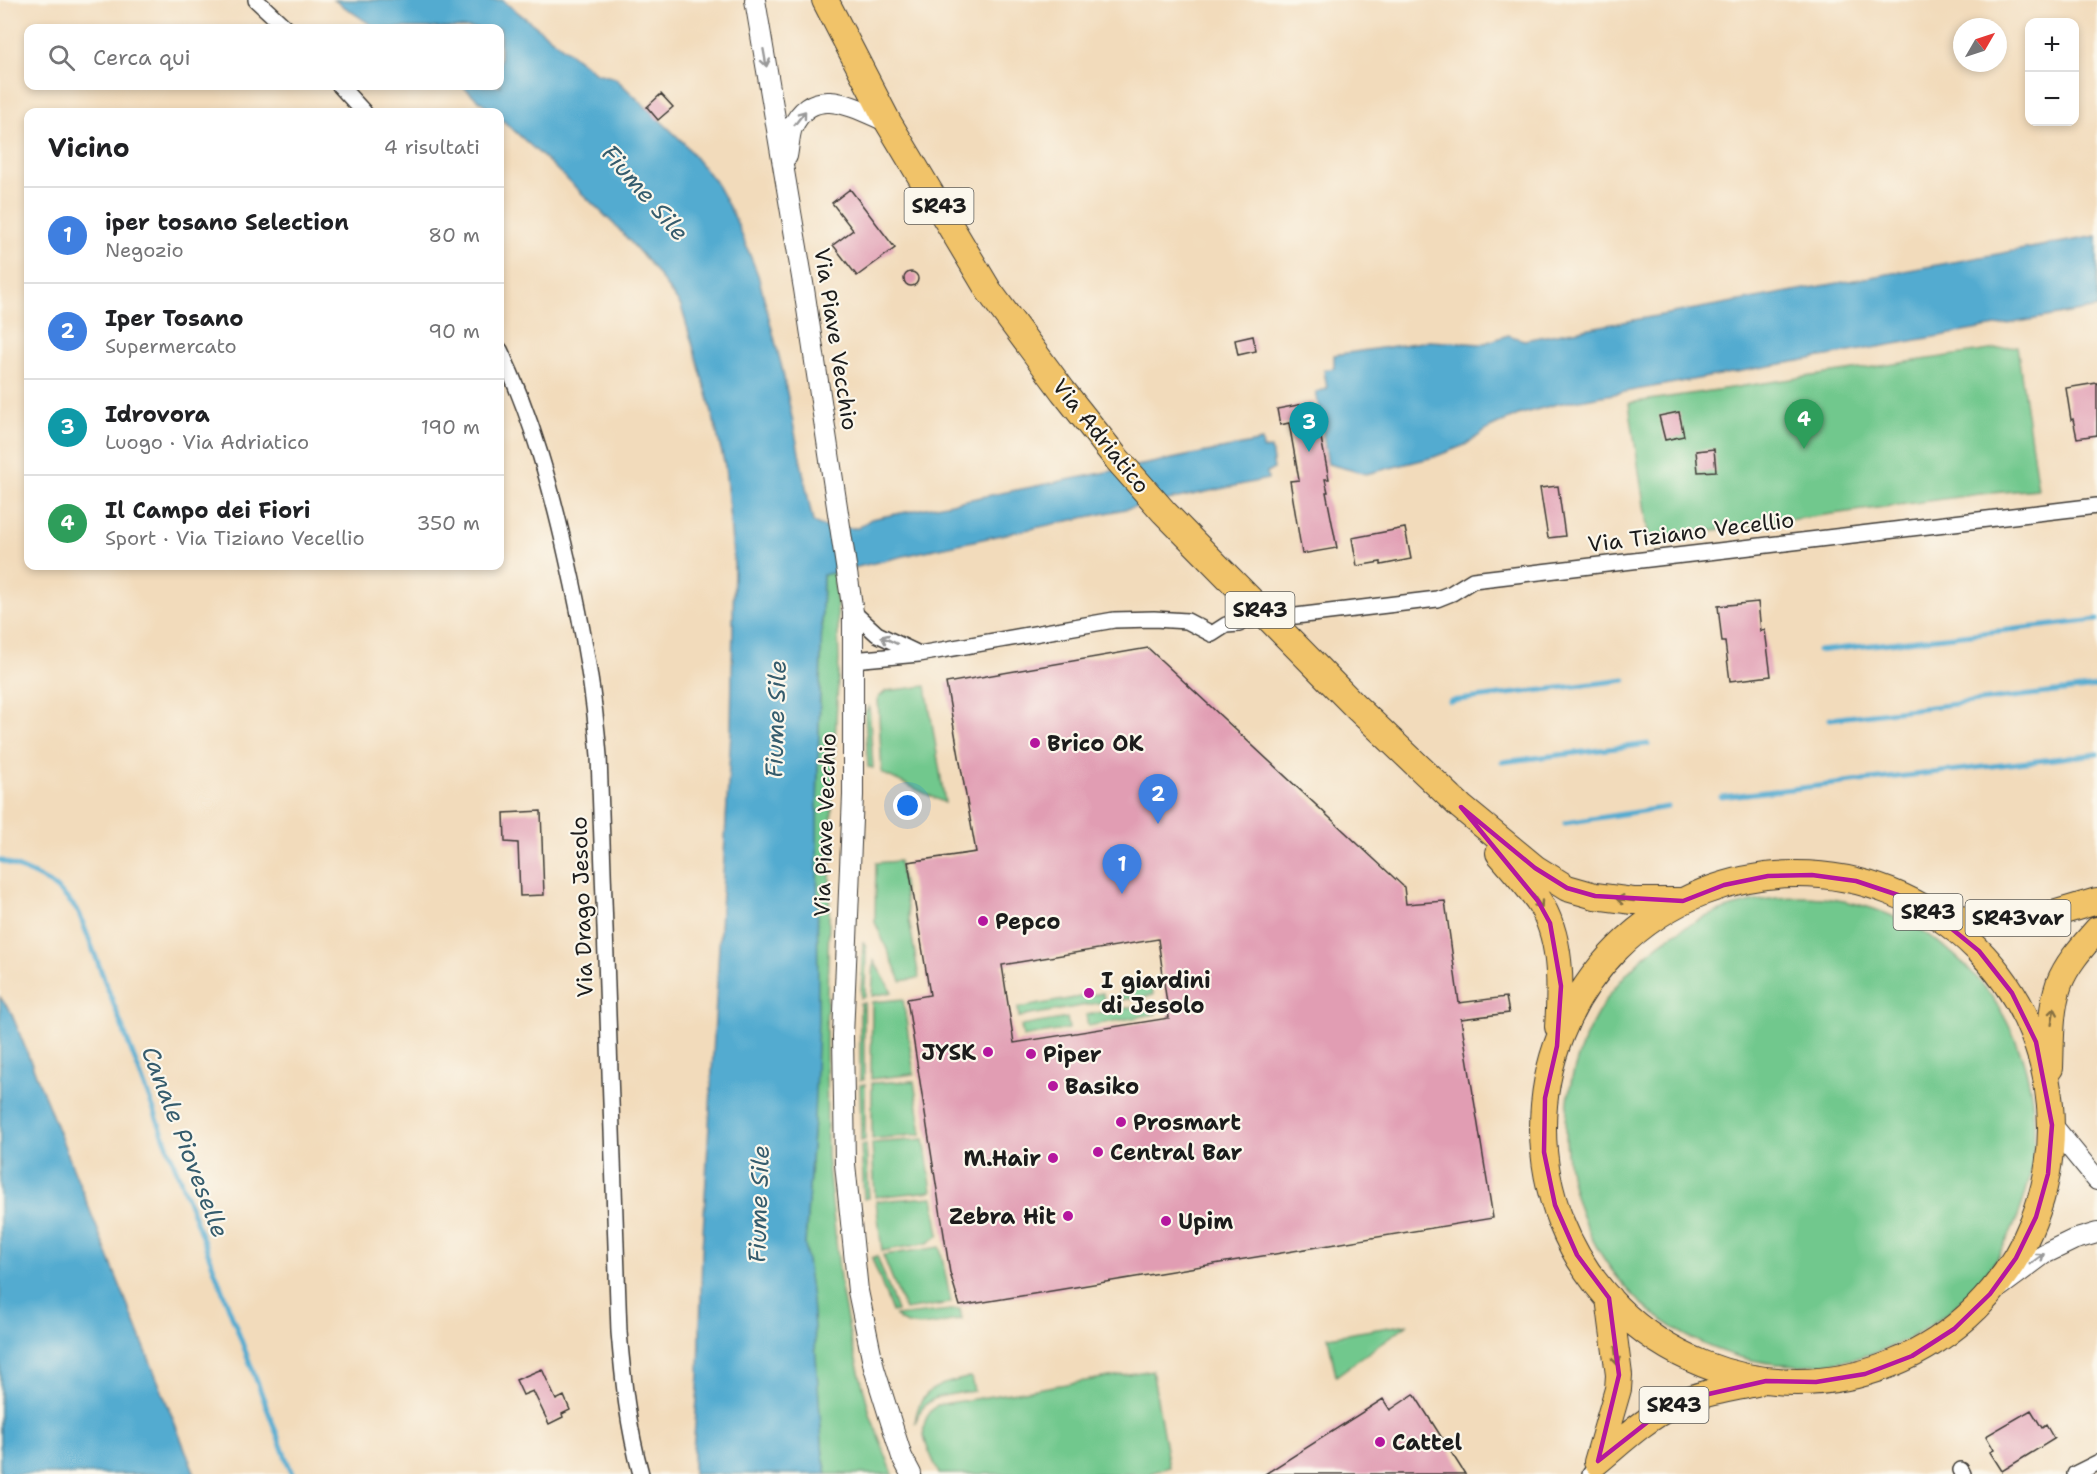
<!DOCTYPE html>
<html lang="it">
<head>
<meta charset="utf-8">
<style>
  :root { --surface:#fff; --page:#f6f6f6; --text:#202124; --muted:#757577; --line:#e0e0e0; --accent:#b5179e }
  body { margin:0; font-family:"Shantell Sans",sans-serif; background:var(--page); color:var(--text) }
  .controls { position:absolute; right:18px; top:18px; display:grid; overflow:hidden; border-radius:12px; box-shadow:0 3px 9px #0003 }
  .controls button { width:54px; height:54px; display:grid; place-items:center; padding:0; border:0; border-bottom:2px solid var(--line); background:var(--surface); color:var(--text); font:30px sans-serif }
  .compass { position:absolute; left:1953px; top:18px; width:54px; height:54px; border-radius:50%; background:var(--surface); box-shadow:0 3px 9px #0003; rotate:51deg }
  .you { position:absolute; left:908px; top:806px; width:21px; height:21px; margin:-15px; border:4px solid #fff; border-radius:50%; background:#1a73e8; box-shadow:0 0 0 9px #1a73e833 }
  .badge { display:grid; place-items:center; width:39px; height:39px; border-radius:50%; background:var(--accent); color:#fff; font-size:20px; font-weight:700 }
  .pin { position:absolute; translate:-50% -50px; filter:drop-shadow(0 2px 3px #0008) }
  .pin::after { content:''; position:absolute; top:32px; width:21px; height:18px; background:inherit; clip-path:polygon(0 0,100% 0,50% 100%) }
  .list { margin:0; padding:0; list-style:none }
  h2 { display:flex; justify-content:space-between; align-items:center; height:78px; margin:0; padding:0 24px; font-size:26px }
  h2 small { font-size:20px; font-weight:400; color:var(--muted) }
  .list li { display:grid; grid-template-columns:39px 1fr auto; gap:18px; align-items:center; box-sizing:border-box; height:96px; padding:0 24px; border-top:2px solid var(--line) }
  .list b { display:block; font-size:22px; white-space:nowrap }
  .list p { margin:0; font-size:20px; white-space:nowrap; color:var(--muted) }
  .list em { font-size:20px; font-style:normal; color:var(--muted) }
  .icon { flex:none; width:33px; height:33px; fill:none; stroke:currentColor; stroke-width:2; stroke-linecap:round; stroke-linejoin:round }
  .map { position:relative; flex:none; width:2097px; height:1474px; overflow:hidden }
  .search { position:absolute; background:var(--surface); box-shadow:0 3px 9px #0003; left:24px; top:24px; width:480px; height:66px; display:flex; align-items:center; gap:15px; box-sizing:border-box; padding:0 21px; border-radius:12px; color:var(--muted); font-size:22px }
  .panel { position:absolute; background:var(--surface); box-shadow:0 3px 9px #0003; left:24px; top:108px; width:480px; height:462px; border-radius:12px }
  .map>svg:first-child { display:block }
  .green { fill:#71c88d; stroke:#467254; stroke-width:1.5 }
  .water { fill:#53abd0; stroke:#386476; stroke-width:1.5 }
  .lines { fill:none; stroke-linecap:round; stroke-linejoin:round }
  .stream { stroke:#53abd0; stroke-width:5 }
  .building { fill:#e19db3; fill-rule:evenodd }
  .minor-tunnel { stroke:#c7b59b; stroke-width:15; stroke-dasharray:15 8; stroke-linecap:butt }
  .minor-casing { stroke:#3c3934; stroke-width:18 }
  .tertiary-casing { stroke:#3c3934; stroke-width:22 }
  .primary-casing { stroke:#3c3934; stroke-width:28 }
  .minor { stroke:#fff; stroke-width:15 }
  .tertiary { stroke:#fff; stroke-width:20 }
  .primary { stroke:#f1c369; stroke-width:26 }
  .oneway { stroke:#999 }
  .oneway2 { stroke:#867042 }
  .marked { fill:none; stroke:#b5179e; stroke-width:4.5; stroke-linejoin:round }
  .poi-dot { fill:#b5179e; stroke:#fbf7ec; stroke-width:2 }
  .labels { text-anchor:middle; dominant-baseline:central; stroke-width:4.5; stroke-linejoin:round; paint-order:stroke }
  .shield { fill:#fbf7ec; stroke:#5f5e5a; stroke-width:1.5 }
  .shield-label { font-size:21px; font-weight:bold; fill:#1c1c1c }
  .street-label { font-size:22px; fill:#1c1c1c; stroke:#fbf7ec }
  .poi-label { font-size:22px; font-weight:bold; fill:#1c1c1c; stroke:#fbf7ec; text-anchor:start }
  .water-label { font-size:24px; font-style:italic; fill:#355c6d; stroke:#fbf7ec }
</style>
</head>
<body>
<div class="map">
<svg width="2097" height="1474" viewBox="0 0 2097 1474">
  <rect width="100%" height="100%" fill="#fbf7ec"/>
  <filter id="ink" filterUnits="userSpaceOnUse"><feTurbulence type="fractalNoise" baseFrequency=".0167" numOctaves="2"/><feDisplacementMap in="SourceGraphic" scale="12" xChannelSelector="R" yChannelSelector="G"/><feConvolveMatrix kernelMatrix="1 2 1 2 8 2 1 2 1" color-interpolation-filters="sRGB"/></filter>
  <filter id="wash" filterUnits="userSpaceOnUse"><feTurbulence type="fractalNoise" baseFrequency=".008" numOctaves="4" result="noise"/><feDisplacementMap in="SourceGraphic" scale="24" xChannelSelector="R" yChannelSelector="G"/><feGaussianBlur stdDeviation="1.35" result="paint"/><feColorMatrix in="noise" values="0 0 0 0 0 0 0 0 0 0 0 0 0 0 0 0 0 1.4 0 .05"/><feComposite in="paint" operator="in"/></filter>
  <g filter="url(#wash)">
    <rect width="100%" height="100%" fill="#f2dbbb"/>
    <path class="green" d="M 2017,346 L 2038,489 L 1980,494 L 1649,539 L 1629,403 Z
      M 833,572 L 837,604 L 839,659 L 832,804 L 826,1033 L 827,1156 L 841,1288 L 851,1341 L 871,1417 L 893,1474 L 827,1474 L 823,1456 L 805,1244 L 814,1119 L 817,806 L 823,575 Z
      M 926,686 L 945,803 L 882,773 L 878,698 L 886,691 Z
      M 869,705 L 873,768 L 868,767 L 865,714 Z
      M 899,861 L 919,978 L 901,981 L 875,922 L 876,863 Z
      M1566 1131a234 234 0 1 1 468 0a234 234 0 1 1-468 0Z
      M 863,941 L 866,947 L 865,997 L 861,998 Z
      M 874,961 L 892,992 L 872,996 Z
      M 1152,986 L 1153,995 L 1121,1000 L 1120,991 Z
      M 1103,993 L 1104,1002 L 1019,1017 L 1018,1008 Z
      M 903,999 L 914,1074 L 871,1079 L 872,1002 Z
      M 860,1003 L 864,1003 L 864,1080 L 860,1080 Z
      M 1154,1003 L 1156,1014 L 1088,1026 L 1086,1015 Z
      M 1067,1018 L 1069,1029 L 1023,1037 L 1021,1026 Z
      M 914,1081 L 922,1134 L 872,1139 L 872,1083 Z
      M 865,1084 L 865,1140 L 861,1141 L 860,1085 Z
      M 924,1139 L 932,1191 L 875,1197 L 872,1143 Z
      M 861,1145 L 866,1145 L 869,1198 L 864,1199 Z
      M 933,1197 L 939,1235 L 928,1243 L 882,1251 L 876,1201 Z
      M 940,1247 L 951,1303 L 905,1310 L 883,1255 Z
      M 877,1256 L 897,1311 L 892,1312 L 872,1258 Z
      M 960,1309 L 962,1319 C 943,1322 910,1334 895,1316 Z
      M 1408,1324 L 1336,1376 L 1328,1337 Z
      M 1152,1370 L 1169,1467 L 1148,1474 L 939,1474 C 929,1448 911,1427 937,1405 Z
      M 971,1377 L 974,1391 C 948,1395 923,1393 915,1424 C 918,1387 941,1384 971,1377 Z"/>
    <path class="water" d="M 334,0 L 502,0 L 596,73 L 615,78 L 683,142 L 716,183 L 735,218 L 758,275 L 782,368 L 813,522 L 827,528 L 858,528 L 871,519 L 1262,441 L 1263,449 L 1271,448 L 1274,469 L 1267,472 L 1268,479 L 921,552 L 823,575 L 817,806 L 818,1020 L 814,1119 L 805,1244 L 812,1300 L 823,1456 L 827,1474 L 693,1474 L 693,1450 L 699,1375 L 702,1251 L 731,731 L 734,565 L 725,466 L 708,397 L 681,306 L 651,265 L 617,227 L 552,165 L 500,118 L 500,112 L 493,112 L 462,86 L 500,86 L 500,28 L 376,28 Z
      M 2097,236 L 2097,308 L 1557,404 L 1518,415 L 1490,428 L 1465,445 L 1434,457 L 1366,474 L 1328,464 L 1316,392 L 1327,389 L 1324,370 L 1334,368 L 1334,355 L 1429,341 L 1482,344 L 1508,335 L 1524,340 Z
      M 0,997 L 11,1012 L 195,1474 L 0,1474 Z"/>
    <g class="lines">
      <path class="stream" d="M 1818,651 L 2097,620
        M 1450,701 L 1625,680
        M 1830,719 L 2097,687
        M 1502,762 L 1648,744
        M 1721,797 L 2097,754
        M 1565,823 L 1668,807
        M 0,860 C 36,875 55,880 79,913 L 292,1474"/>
    </g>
    <g id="blocks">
      <path class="building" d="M 661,94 L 673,107 L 658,120 L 647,107 Z
        M 850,189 L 895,248 L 857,276 L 833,245 L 853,230 L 832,203 Z
        M904 279a7 7 0 1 1 14 0a7 7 0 1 1-14 0Z
        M 1253,336 L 1256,351 L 1238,355 L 1235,340 Z
        M 2097,383 L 2097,435 L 2077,438 L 2073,419 L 2071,420 L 2066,388 Z
        M 1314,402 L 1329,479 L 1325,479 L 1328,492 L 1326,492 L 1337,548 L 1302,554 L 1290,481 L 1299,480 L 1289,423 L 1280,425 L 1277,409 Z
        M 1679,412 L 1684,436 L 1665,440 L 1659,416 Z
        M 1714,449 L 1716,471 L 1698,472 L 1696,451 Z
        M 1558,486 L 1565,536 L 1548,538 L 1540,488 Z
        M 1405,528 L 1411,559 L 1381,565 L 1381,562 L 1357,566 L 1352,538 Z
        M 1758,602 L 1761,631 L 1765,630 L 1771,676 L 1730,681 L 1725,642 L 1722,642 L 1718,606 Z
        M 1148,648 L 1404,887 L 1406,904 L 1445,901 L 1459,1003 L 1506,997 L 1509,1013 L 1461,1019 L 1493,1218 L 960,1306 L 950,1273 L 907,999 L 930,995 L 908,862 L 976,852 L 946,683 ZM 1158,939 L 1169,1018 L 1014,1043 L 1002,965 Z
        M 541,811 L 544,895 L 520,896 L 518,843 L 505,842 L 504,813 Z
        M 542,1369 L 556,1400 L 564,1396 L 570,1410 L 562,1414 L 563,1417 L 549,1424 L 533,1391 L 523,1395 L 516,1380 Z
        M 1414,1394 L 1465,1474 L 1265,1474 L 1383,1399 L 1390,1410 Z
        M 2031,1410 L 2042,1428 L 2046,1425 L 2054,1439 L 2002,1471 L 1990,1452 L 1994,1450 L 1986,1436 Z"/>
    </g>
  </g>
  <g filter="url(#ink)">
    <use href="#blocks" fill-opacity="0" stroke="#3c3934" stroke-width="1.5"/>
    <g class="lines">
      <path class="minor-tunnel" d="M 1239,624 L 1296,616"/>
      <defs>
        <path id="minor" d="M 256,0 L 286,28
          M 340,86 L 364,112
          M 500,350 C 532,417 551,487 567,558 C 582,623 594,689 599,756 L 619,1332 C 623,1380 628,1427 641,1474
          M 1296,616 L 1437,599 L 1452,593 L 1473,580 L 2097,506
          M 919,654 L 1114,620 L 1154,619 L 1187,621 L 1212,634 L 1226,625 L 1239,624
          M 852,660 L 919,654 L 877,634 L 853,612
          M 1961,1470 L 1963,1474
          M 1590,1474 L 1591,1473
          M 2075,1474 L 2097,1463"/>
        <path id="tertiary" d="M 755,0 L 804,289 L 853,612 L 853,795 L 843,1036 L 845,1164 L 858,1291 L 874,1368 L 902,1457 L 911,1474
          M 787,156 C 789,147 789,136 792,128 C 813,82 855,108 888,122
          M 2052,1125 L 2097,1180
          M 1990,1294 L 2044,1254 L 2073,1240 L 2097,1233"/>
        <path id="primary" d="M 825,0 L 888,122 L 989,291 L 1063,391 L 1117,459 L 1164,512 L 1356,707 L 1461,807 L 1535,868 L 1567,888 L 1595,896 L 1633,901 L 1683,901
          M 1499,853 C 1512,868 1526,884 1538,900 C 1562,936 1561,985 1558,1027
          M1543 1128a254 254 0 1 1 508 0a254 254 0 1 1-508 0Z
          M 1936,916 L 1971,919 L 2040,918 L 2097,901
          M 2050,1068 C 2051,1041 2050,1010 2059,984 C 2067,963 2083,946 2097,930
          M 1598,1461 C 1622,1441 1646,1418 1674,1405 C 1700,1393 1729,1389 1756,1383
          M 1597,1462 L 1618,1389 L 1619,1375 L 1609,1298"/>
      </defs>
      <use href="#minor" class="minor-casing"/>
      <use href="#tertiary" class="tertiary-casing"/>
      <use href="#primary" class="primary-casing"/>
      <use href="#minor" class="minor"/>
      <use href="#tertiary" class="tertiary"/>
      <use href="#primary" class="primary"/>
    </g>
    <defs><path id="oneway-shaft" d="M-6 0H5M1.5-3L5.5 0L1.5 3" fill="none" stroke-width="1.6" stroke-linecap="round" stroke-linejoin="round" transform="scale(1.5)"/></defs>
    <g class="oneway">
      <use href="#oneway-shaft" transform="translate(765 58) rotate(80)"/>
      <use href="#oneway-shaft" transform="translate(800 118) rotate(-52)"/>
      <use href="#oneway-shaft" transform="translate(889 640) rotate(-155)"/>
      <use href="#oneway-shaft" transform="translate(2037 1259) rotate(-36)"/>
    </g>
    <g class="oneway2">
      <use href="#oneway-shaft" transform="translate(1625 900) rotate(-173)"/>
      <use href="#oneway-shaft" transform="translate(1537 901) rotate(56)"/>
      <use href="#oneway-shaft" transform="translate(2053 1016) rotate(-81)"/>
      <use href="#oneway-shaft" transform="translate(1616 1356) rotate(83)"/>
    </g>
  </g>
  <path class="marked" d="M 1461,807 L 1535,868 L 1567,888 L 1595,896 L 1683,901 L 1724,885 L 1768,876 L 1812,875 L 1856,881 L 1898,895 L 1936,916 L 1979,951 L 2012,993 L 2036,1042 L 2052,1125 L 2048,1174 L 2036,1217 L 2016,1258 L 1990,1294 L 1954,1329 L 1912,1356 L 1865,1374 L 1816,1382 L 1766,1381 L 1691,1398 L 1659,1413 L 1598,1461 L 1619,1375 L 1609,1298 L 1577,1255 L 1555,1205 L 1544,1152 L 1545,1098 L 1557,1046 L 1561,986 L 1550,923 L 1538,901 Z"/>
  <g class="poi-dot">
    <circle cx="1035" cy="743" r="6"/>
    <circle cx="983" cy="921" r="6"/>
    <circle cx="1089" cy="993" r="6"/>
    <circle cx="988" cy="1052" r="6"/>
    <circle cx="1031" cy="1054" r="6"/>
    <circle cx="1053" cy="1086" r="6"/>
    <circle cx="1121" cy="1122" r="6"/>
    <circle cx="1098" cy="1152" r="6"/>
    <circle cx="1053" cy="1158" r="6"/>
    <circle cx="1068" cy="1216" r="6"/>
    <circle cx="1166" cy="1221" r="6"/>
    <circle cx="1380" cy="1442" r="6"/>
  </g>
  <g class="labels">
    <g class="shield">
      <rect x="904.5" y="188" width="69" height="36" rx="4.5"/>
      <rect x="1225.5" y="592" width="69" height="36" rx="4.5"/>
      <rect x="1893.5" y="894" width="69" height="36" rx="4.5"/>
      <rect x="1965.5" y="900" width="105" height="36" rx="4.5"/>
      <rect x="1639.5" y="1387" width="69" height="36" rx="4.5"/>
    </g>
    <g class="shield-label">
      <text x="939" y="206">SR43</text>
      <text x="1260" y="610">SR43</text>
      <text x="1928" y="912">SR43</text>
      <text x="2018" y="918">SR43var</text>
      <text x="1674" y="1405">SR43</text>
    </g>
    <g class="street-label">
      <text transform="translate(836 339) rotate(81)">Via Piave Vecchio</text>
      <text transform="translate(1101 436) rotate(51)">Via Adriatico</text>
      <text transform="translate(1691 532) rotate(-7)">Via Tiziano Vecellio</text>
      <text transform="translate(825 825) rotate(-88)">Via Piave Vecchio</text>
      <text transform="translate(582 907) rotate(-92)">Via Drago Jesolo</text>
    </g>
    <g class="poi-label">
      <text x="1047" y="743">Brico OK</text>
      <text x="995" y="921">Pepco</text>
      <text x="1101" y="980">I giardini<tspan x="1101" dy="25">di Jesolo</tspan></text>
      <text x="976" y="1052" text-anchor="end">JYSK</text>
      <text x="1043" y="1054">Piper</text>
      <text x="1065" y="1086">Basiko</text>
      <text x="1133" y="1122">Prosmart</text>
      <text x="1110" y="1152">Central Bar</text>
      <text x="1041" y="1158" text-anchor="end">M.Hair</text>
      <text x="1056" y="1216" text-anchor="end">Zebra Hit</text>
      <text x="1178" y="1221">Upim</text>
      <text x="1392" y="1442">Cattel</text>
    </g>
    <g class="water-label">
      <text transform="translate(645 193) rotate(49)">Fiume Sile</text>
      <text transform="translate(776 719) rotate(-88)">Fiume Sile</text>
      <text transform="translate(185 1142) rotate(69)">Canale Pioveselle</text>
      <text transform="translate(759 1204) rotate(-88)">Fiume Sile</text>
    </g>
  </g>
</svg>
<div class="controls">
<button>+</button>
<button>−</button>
</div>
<svg class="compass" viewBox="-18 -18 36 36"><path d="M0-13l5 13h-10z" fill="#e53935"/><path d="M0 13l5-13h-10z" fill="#757577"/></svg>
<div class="you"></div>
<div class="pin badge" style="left:1122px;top:894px;background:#3f7fe0">1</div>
<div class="pin badge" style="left:1158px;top:824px;background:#3f7fe0">2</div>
<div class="pin badge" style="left:1309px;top:452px;background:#0f9aa8">3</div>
<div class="pin badge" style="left:1804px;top:449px;background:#2e9e5b">4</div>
<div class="search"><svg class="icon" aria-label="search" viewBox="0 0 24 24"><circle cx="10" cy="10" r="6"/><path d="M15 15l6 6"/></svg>Cerca qui</div>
<section class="panel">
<h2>Vicino<small>4 risultati</small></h2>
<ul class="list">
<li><span class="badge" style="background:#3f7fe0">1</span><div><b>iper tosano Selection</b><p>Negozio</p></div><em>80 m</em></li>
<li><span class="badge" style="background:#3f7fe0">2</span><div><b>Iper Tosano</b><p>Supermercato</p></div><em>90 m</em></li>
<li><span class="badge" style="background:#0f9aa8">3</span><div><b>Idrovora</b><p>Luogo · Via Adriatico</p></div><em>190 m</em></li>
<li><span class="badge" style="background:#2e9e5b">4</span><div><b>Il Campo dei Fiori</b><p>Sport · Via Tiziano Vecellio</p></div><em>350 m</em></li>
</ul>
</section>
</div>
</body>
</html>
